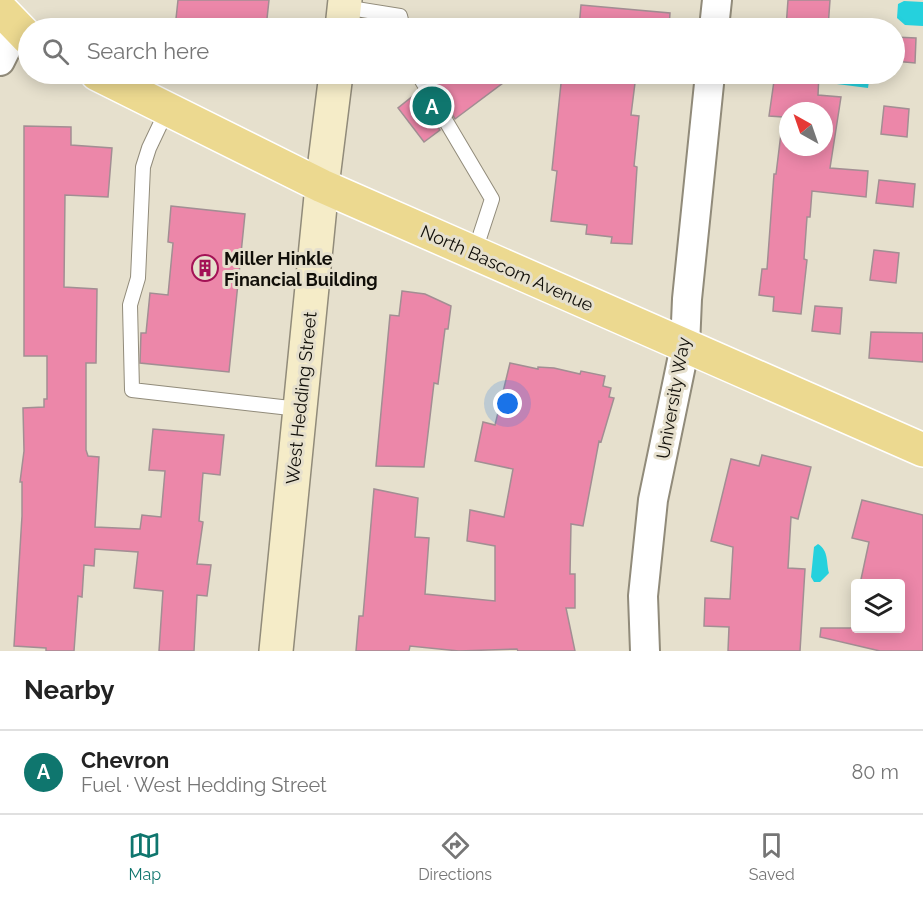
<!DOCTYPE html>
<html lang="en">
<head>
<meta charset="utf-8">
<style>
  :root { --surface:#fff; --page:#f2f2f2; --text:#222; --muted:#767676; --line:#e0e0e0; --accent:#0f766e }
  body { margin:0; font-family:Raleway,sans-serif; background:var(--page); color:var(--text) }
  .controls { position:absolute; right:18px; bottom:18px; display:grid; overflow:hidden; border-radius:6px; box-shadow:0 3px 15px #0003 }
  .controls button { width:54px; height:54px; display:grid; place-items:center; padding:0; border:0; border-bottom:2px solid var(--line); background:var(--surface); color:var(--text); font:30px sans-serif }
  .compass { position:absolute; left:779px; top:102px; width:54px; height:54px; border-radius:50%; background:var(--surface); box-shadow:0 3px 15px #0003; rotate:320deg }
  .you { position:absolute; left:508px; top:404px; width:21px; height:21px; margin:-15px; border:4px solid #fff; border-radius:50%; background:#1a73e8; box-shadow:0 0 0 9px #1a73e833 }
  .badge { display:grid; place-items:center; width:39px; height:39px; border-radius:50%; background:var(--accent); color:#fff; font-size:20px; font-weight:700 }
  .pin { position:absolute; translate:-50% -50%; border:3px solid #fff; box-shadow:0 2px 6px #0006 }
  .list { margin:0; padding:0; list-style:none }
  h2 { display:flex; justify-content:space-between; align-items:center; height:78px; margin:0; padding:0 24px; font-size:26px }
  h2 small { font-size:20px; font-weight:400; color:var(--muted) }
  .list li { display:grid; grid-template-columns:39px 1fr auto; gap:18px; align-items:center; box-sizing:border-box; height:84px; padding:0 24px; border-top:2px solid var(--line) }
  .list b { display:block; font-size:22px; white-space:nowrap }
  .list p { margin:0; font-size:20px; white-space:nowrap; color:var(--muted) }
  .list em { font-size:20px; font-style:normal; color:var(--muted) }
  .icon { flex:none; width:33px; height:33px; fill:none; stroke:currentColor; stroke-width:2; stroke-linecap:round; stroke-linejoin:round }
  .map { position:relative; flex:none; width:923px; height:651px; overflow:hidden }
  .search { position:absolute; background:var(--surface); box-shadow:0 3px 15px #0003; left:18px; right:18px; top:18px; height:66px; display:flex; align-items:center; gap:15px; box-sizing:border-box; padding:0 21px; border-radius:33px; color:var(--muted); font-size:22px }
  .sheet { height:162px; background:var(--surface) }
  nav { display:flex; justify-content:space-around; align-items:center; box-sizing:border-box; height:84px; border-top:2px solid var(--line); background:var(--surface); font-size:16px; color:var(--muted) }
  nav a { display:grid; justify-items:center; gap:3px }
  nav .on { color:var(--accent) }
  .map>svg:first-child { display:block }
  .water { fill:#25d1dd }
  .building { fill:#ec87a9; stroke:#a28e93; stroke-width:1.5; fill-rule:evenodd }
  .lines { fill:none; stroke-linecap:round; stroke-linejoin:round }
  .service-casing { stroke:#918b7a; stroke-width:16 }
  .minor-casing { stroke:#918b7a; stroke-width:32 }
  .secondary-casing { stroke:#918b7a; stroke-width:36 }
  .primary-casing { stroke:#fff; stroke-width:36 }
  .service { stroke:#fff; stroke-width:14 }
  .minor { stroke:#fff; stroke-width:28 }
  .secondary { stroke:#f5ecc8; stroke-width:33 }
  .primary { stroke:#ecd990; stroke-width:33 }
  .labels { text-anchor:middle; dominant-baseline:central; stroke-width:6; stroke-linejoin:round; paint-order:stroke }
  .poi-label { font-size:18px; font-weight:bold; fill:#110f09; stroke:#e6e0cd; text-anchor:start }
  .street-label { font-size:18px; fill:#110f09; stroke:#e6e0cd }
</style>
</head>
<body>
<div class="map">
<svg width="923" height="651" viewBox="0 0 923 651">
  <rect width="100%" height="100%" fill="#e6e0cd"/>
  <path class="water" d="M 904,1 L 923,2 L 923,26 L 905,25 L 897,18 L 898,4 Z
    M 830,74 L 870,74 L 868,88 L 829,83 Z
    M 818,544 C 829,551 826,562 829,573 L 820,582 L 814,582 L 811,577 L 814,547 Z"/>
  <path class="building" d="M 178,0 L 269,0 L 266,28 L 175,28 Z
    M 788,0 L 830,0 L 828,28 L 786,28 Z
    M 581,5 L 670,13 L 669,28 L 579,28 Z
    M 894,37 L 916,38 L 915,63 L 894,61 Z
    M 443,74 L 515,74 L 455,119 L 433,81 Z
    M 562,74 L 636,75 L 631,115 L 639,116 L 634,166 L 637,167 L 632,244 L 611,243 L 612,237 L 586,234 L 587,225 L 551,221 L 557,171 L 552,170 Z
    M 775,74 L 819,74 L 818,95 L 841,97 L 830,168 L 868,171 L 866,197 L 812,191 L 810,217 L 807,217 L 804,259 L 807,260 L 801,314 L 773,311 L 774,297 L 759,295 L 762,269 L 767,269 L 774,174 L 776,174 L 783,117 L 769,116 ZM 788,111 L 824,111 L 824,147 L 788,147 Z
    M 418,92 L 440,130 L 424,142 L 398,108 Z
    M 884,106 L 909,109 L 907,137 L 881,134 Z
    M 24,126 L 71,127 L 71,145 L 112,148 L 108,197 L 65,195 L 64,287 L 97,289 L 96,363 L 86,363 L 86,450 L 88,456 L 99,457 L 95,527 L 140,529 L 142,515 L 161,517 L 165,471 L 149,470 L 153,429 L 224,435 L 220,475 L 203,473 L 199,521 L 203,522 L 197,564 L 211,565 L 207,596 L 197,595 L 194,651 L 159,651 L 163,591 L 134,588 L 138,552 L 95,549 L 94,566 L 84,565 L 82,597 L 78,596 L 74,651 L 46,651 L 46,648 L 14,646 L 22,516 L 22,482 L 20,482 L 24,451 L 23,408 L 44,407 L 44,399 L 47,399 L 47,356 L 24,356 Z
    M 879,180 L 915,184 L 913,207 L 876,203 Z
    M 171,206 L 245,214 L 229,372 L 140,363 L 141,333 L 146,333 L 150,293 L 168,295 L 173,243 L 168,242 Z
    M 874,250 L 899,253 L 896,283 L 870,280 Z
    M 402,291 L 425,294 L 451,306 L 448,329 L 445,329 L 438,384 L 434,383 L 424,467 L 376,466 L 390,315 L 399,316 Z
    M 815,306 L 842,308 L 840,334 L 812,331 Z
    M 871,332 L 923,333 L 923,362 L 869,358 Z
    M 510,363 L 538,369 L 538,367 L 554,368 L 580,374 L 581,371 L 605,376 L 603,386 L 611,388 L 609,397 L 614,398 L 601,442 L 599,441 L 583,526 L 571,524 L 570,574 L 575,574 L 575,608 L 566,608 L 575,651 L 518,651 L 517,649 L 459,651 L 410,646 L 409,651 L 356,651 L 359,616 L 363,616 L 374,489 L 418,498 L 415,537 L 429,538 L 425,594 L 495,601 L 495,546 L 467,541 L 470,510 L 504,517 L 513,469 L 475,461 L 483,422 L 495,425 Z
    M 762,455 L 811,467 L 798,519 L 791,517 L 788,568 L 805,569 L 800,651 L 728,651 L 729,627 L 704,626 L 705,598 L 730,599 L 733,547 L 711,541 L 731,459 L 759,466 Z
    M 862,500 L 923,515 L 923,651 L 880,651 L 820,637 L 821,628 L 900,628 L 900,584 L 860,584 L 869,542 L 852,538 Z"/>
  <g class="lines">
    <defs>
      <path id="service" d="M 344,7 L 400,16 L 403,28
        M 418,74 L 492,199 L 474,254
        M 167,110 L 149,148 L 143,167 L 138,278 L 130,305 L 132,390 L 299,409"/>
      <path id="minor" d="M 714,28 L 717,0
        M 0,61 L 12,37
        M 645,651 L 643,596 L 653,500 L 685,346 L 687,299 L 710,74"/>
      <path id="secondary" d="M 342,28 L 345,0
        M 276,651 L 322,186 L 336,74"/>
      <path id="primary" d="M 0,9 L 28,38
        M 97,74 L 322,186 L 923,450"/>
    </defs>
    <use href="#service" class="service-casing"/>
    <use href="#minor" class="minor-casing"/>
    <use href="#secondary" class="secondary-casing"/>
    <use href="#primary" class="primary-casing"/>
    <use href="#service" class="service"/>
    <use href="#minor" class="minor"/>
    <use href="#secondary" class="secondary"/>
    <use href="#primary" class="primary"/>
  </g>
  <defs>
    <symbol id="building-ring" viewBox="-11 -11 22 22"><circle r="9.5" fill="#e6e0cd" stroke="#a31256" stroke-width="1.5"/><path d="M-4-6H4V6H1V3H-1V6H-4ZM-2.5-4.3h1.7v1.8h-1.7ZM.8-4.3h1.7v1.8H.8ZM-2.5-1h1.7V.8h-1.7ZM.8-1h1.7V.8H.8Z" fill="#a31256"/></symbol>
  </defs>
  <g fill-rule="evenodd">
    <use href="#building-ring" x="190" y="253" width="30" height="30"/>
  </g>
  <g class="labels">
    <g class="poi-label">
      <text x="224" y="258">Miller Hinkle<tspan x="224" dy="21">Financial Building</tspan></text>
    </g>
    <g class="street-label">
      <text transform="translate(507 268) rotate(24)">North Bascom Avenue</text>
      <text transform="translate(301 398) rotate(-84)">West Hedding Street</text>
      <text transform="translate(673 398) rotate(-80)">University Way</text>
    </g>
  </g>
</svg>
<div class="controls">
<button><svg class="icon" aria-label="layers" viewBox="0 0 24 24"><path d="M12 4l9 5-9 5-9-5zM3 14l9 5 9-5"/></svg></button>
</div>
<svg class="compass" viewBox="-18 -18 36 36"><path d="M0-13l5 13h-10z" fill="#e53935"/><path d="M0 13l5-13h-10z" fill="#767676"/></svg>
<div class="you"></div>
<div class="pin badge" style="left:432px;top:106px">A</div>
<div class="search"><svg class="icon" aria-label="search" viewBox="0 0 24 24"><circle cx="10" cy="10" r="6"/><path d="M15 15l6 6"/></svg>Search here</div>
</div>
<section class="sheet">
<h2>Nearby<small></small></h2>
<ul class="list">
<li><span class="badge">A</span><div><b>Chevron</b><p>Fuel · West Hedding Street</p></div><em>80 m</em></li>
</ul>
</section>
<nav>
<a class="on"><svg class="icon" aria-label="map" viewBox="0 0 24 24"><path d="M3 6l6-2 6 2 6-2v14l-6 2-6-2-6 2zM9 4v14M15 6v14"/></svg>Map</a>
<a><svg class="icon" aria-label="directions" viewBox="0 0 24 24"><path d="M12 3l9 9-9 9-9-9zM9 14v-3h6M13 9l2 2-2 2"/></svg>Directions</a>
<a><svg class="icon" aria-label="saved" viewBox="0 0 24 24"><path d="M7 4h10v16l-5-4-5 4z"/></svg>Saved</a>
</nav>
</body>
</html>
